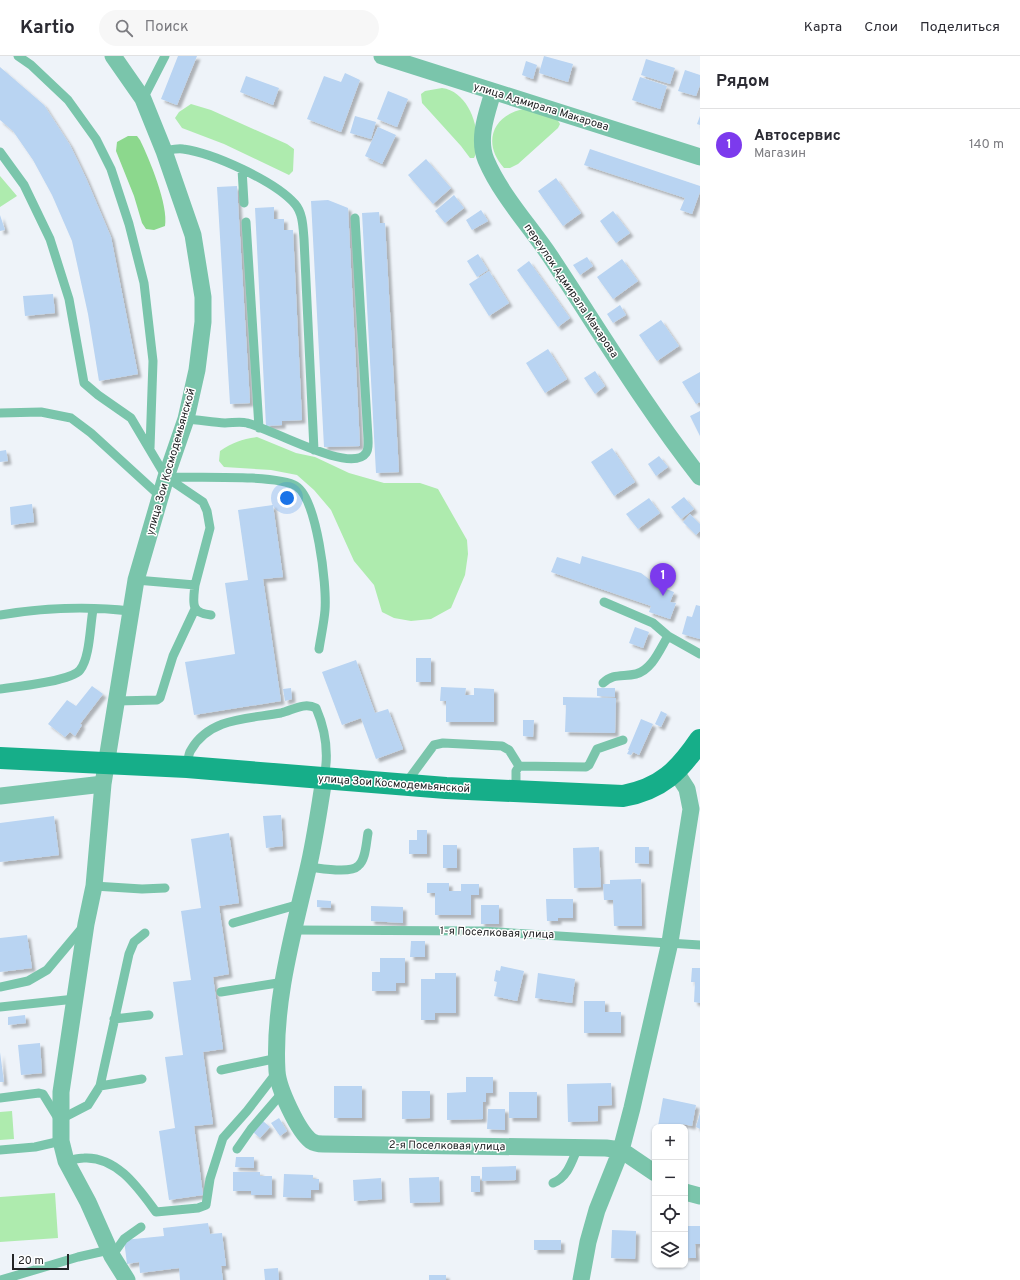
<!DOCTYPE html>
<html lang="ru">
<head>
<meta charset="utf-8">
<style>
  :root { --surface:#fff; --page:#f7f7f7; --text:#2b2b33; --muted:#7c7c81; --line:#e1e1e2; --accent:#7c3aed }
  body { margin:0; font-family:Overpass,sans-serif; background:var(--page); color:var(--text) }
  .controls { position:absolute; right:12px; bottom:12px; display:grid; overflow:hidden; border-radius:8px; box-shadow:0 1px 3px #0004 }
  .controls button { width:36px; height:36px; display:grid; place-items:center; padding:0; border:0; border-bottom:1px solid var(--line); background:var(--surface); color:var(--text); font:20px sans-serif }
  .scale { position:absolute; left:12px; bottom:10px; width:57px; box-sizing:border-box; padding-left:4px; border:2px solid #232426; border-top:0; font-size:11px; line-height:14px; white-space:nowrap; color:#232426; -webkit-text-stroke:3px #fff; paint-order:stroke }
  .you { position:absolute; left:287px; top:442px; width:14px; height:14px; margin:-10px; border:3px solid #fff; border-radius:50%; background:#1a73e8; box-shadow:0 0 0 6px #1a73e833 }
  .badge { display:grid; place-items:center; width:26px; height:26px; border-radius:50%; background:var(--accent); color:#fff; font-size:13px; font-weight:700 }
  .pin { position:absolute; translate:-50% -33px; filter:drop-shadow(0 1px 2px #0008) }
  .pin::after { content:''; position:absolute; top:21px; width:14px; height:12px; background:inherit; clip-path:polygon(0 0,100% 0,50% 100%) }
  .list { margin:0; padding:0; list-style:none }
  h2 { display:flex; justify-content:space-between; align-items:center; height:52px; margin:0; padding:0 16px; font-size:17px }
  h2 small { font-size:13px; font-weight:400; color:var(--muted) }
  .list li { display:grid; grid-template-columns:26px 1fr auto; gap:12px; align-items:center; box-sizing:border-box; height:72px; padding:0 16px; border-top:1px solid var(--line) }
  .list b { display:block; font-size:15px; white-space:nowrap }
  .list p { margin:0; font-size:13px; white-space:nowrap; color:var(--muted) }
  .list em { font-size:13px; font-style:normal; color:var(--muted) }
  .icon { flex:none; width:22px; height:22px; fill:none; stroke:currentColor; stroke-width:2; stroke-linecap:round; stroke-linejoin:round }
  .map { position:relative; flex:none; width:700px; height:1224px; overflow:hidden }
  header { display:flex; align-items:center; gap:24px; box-sizing:border-box; height:56px; padding:0 20px; background:var(--surface); border-bottom:1px solid var(--line) }
  header strong { font-size:19px }
  nav { display:flex; gap:22px; margin-inline-start:auto; font-size:14px }
  .search { width:280px; height:36px; background:var(--page); display:flex; align-items:center; gap:10px; box-sizing:border-box; padding:0 14px; border-radius:22px; color:var(--muted); font-size:15px }
  main { display:flex }
  aside { flex:1; background:var(--surface) }
  .map>svg:first-child { display:block }
  .green { fill:#aeebae }
  .forest { fill:#8cd88d }
  .building { fill:#b9d4f2; filter:url(#shadow) }
  .lines { fill:none; stroke-linecap:round; stroke-linejoin:round }
  .lane { stroke:#7ac5ab; stroke-width:9 }
  .street { stroke:#7ac5ab; stroke-width:17 }
  .secondary { stroke:#16ae89; stroke-width:22 }
  .labels { text-anchor:middle; dominant-baseline:central; stroke-width:3; stroke-linejoin:round; paint-order:stroke }
  .street-label { font-size:11px; fill:#232426; stroke:#fff }
</style>
</head>
<body>
<header>
<strong>Kartio</strong>
<div class="search"><svg class="icon" aria-label="search" viewBox="0 0 24 24"><circle cx="10" cy="10" r="6"/><path d="M15 15l6 6"/></svg>Поиск</div>
<nav><a>Карта</a><a>Слои</a><a>Поделиться</a></nav>
</header>
<main>
<div class="map">
<svg width="700" height="1224" viewBox="0 0 700 1224">
  <defs>
    <filter id="shadow"><feDropShadow dx="3.5" dy="3.5" stdDeviation="1" flood-color="#0004"/></filter>
  </defs>
  <rect width="100%" height="100%" fill="#eef3f9"/>
  <path class="green" d="M 442,32 C 465,35 477,63 477,84 C 477,91 477,97 474,102 L 470,102 L 461,90 L 422,47 L 421,38 L 425,35 Z
    M 191,48 L 211,54 L 287,88 L 294,93 L 293,115 L 289,119 L 224,88 L 182,72 L 175,62 L 179,56 Z
    M 524,53 L 557,63 L 560,68 L 558,72 L 518,108 L 510,112 L 504,112 C 482,88 492,59 524,53 Z
    M 0,120 L 17,140 L 0,151 Z
    M 257,381 L 296,397 L 315,401 L 349,417 L 384,427 L 420,427 L 438,433 L 467,484 L 468,498 L 465,519 L 451,552 L 431,563 L 411,565 L 394,562 L 382,556 L 374,529 L 354,505 L 331,454 L 314,434 L 297,419 L 271,414 L 224,411 L 219,405 L 220,395 C 233,386 242,383 257,381 Z
    M 12,1055 L 14,1083 L 0,1084 L 0,1056 Z
    M 55,1137 L 58,1182 L 0,1186 L 0,1141 Z"/>
  <path class="forest" d="M 128,80 L 137,80 L 140,84 C 149,102 169,150 165,170 L 154,174 L 146,173 L 142,167 L 134,140 L 116,95 L 117,86 Z"/>
  <path class="building" d="M 178,0 L 197,0 L 177,49 L 161,43 Z
    M 544,0 L 573,8 L 568,26 L 539,17 Z
    M 646,3 L 675,12 L 670,28 L 641,19 Z
    M 526,5 L 537,9 L 533,23 L 522,19 Z
    M 0,11 L 44,49 L 70,89 L 86,122 L 111,181 L 138,318 L 99,325 L 88,258 L 72,185 L 52,139 L 33,104 L 13,75 L 0,64 Z
    M 685,14 L 700,19 L 700,29 L 696,40 L 678,35 Z
    M 345,17 L 360,24 L 341,76 L 307,63 L 324,20 L 341,26 Z
    M 246,20 L 279,32 L 273,49 L 240,36 Z
    M 640,21 L 667,30 L 660,53 L 632,44 Z
    M 388,35 L 408,43 L 397,71 L 377,63 Z
    M 355,60 L 376,66 L 371,83 L 350,77 Z
    M 700,60 L 700,69 L 697,68 Z
    M 378,71 L 396,79 L 382,108 L 365,100 Z
    M 590,93 L 700,130 L 700,136 L 692,158 L 680,154 L 685,142 L 584,109 Z
    M 426,103 L 451,132 L 433,148 L 408,119 Z
    M 556,122 L 581,157 L 563,170 L 538,135 Z
    M 237,130 L 250,347 L 230,348 L 217,131 Z
    M 454,139 L 464,152 L 445,167 L 435,155 Z
    M 328,144 L 348,152 L 360,390 L 324,391 L 311,145 Z
    M 274,151 L 274,163 L 284,163 L 284,174 L 293,174 L 302,364 L 282,365 L 282,369 L 266,370 L 255,152 Z
    M 481,154 L 488,165 L 472,174 L 466,164 Z
    M 613,155 L 630,177 L 616,187 L 600,165 Z
    M 379,156 L 380,167 L 385,167 L 399,416 L 376,417 L 362,157 Z
    M 0,159 L 5,174 L 0,175 Z
    M 478,198 L 488,214 L 477,221 L 467,205 Z
    M 587,201 L 593,210 L 580,219 L 573,209 Z
    M 622,203 L 638,225 L 613,243 L 597,221 Z
    M 529,205 L 570,262 L 558,271 L 517,214 Z
    M 489,215 L 509,247 L 489,260 L 469,228 Z
    M 53,238 L 55,257 L 25,260 L 23,240 Z
    M 620,249 L 626,259 L 613,267 L 607,258 Z
    M 661,264 L 679,290 L 657,305 L 639,279 Z
    M 548,293 L 567,323 L 545,337 L 526,307 Z
    M 595,315 L 605,330 L 595,338 L 584,322 Z
    M 700,316 L 700,346 L 696,348 L 682,326 Z
    M 700,355 L 700,380 L 690,360 Z
    M 612,392 L 635,426 L 614,440 L 591,406 Z
    M 6,394 L 8,405 L 0,406 L 0,395 Z
    M 659,400 L 668,411 L 656,420 L 648,408 Z
    M 684,441 L 694,453 L 681,463 L 671,451 Z
    M 649,442 L 660,457 L 638,473 L 626,458 Z
    M 32,448 L 34,466 L 11,469 L 10,451 Z
    M 273,449 L 283,521 L 263,523 L 281,645 L 194,659 L 185,606 L 235,598 L 225,527 L 248,524 L 238,454 Z
    M 690,458 L 700,468 L 700,475 L 696,479 L 683,466 Z
    M 582,500 L 641,517 L 658,530 L 674,536 L 670,546 L 676,547 L 670,563 L 649,556 L 651,550 L 551,516 L 557,501 L 580,508 Z
    M 696,549 L 700,550 L 700,583 L 682,578 L 687,560 L 692,561 Z
    M 635,571 L 649,576 L 643,592 L 629,587 Z
    M 416,602 L 431,602 L 431,626 L 416,626 Z
    M 356,604 L 375,657 L 388,653 L 403,693 L 376,703 L 361,662 L 342,669 L 322,616 Z
    M 92,630 L 103,638 L 80,668 L 82,669 L 75,680 L 70,676 L 65,681 L 48,668 L 67,644 L 76,650 Z
    M 441,631 L 466,632 L 465,639 L 474,639 L 474,632 L 494,633 L 494,666 L 446,666 L 446,645 L 440,645 Z
    M 291,632 L 292,643 L 285,645 L 283,633 Z
    M 597,632 L 615,632 L 615,641 L 597,640 Z
    M 563,641 L 616,642 L 615,677 L 565,676 L 566,649 L 563,649 Z
    M 661,655 L 667,658 L 661,671 L 655,668 Z
    M 641,663 L 653,668 L 639,699 L 633,696 L 631,699 L 627,698 L 629,694 L 628,694 Z
    M 523,664 L 534,664 L 533,681 L 523,680 Z
    M 281,759 L 283,790 L 266,792 L 263,760 Z
    M 54,760 L 59,799 L 0,806 L 0,767 Z
    M 417,774 L 427,774 L 427,798 L 409,798 L 409,784 L 417,784 Z
    M 229,777 L 239,847 L 219,850 L 229,918 L 213,921 L 223,993 L 203,996 L 213,1068 L 194,1070 L 203,1139 L 169,1144 L 159,1075 L 175,1072 L 165,1001 L 183,999 L 173,926 L 191,924 L 181,855 L 201,852 L 191,783 Z
    M 443,789 L 457,789 L 457,812 L 443,812 Z
    M 599,791 L 601,831 L 574,832 L 573,792 Z
    M 635,791 L 649,791 L 649,808 L 635,807 Z
    M 641,823 L 642,870 L 614,870 L 613,844 L 604,844 L 603,828 L 610,828 L 610,824 Z
    M 427,827 L 449,827 L 449,835 L 461,835 L 461,828 L 479,828 L 479,839 L 471,839 L 471,859 L 435,859 L 435,837 L 427,837 Z
    M 546,843 L 573,843 L 573,862 L 558,862 L 558,865 L 547,865 Z
    M 317,844 L 331,845 L 331,852 L 317,851 Z
    M 481,849 L 499,849 L 499,868 L 481,868 Z
    M 371,850 L 403,851 L 403,867 L 371,865 Z
    M 27,879 L 32,912 L 0,916 L 0,882 Z
    M 411,885 L 425,885 L 425,901 L 410,901 Z
    M 380,902 L 405,902 L 405,927 L 396,927 L 396,935 L 372,935 L 372,916 L 380,916 Z
    M 501,910 L 524,915 L 517,945 L 494,940 L 497,926 L 494,925 L 496,914 L 500,915 Z
    M 692,912 L 700,912 L 700,947 L 694,946 L 695,926 L 691,926 Z
    M 435,917 L 456,917 L 456,957 L 435,957 L 435,964 L 421,964 L 421,923 L 435,923 Z
    M 538,917 L 575,923 L 572,947 L 535,942 Z
    M 584,945 L 605,945 L 605,956 L 621,956 L 621,977 L 584,977 Z
    M 25,959 L 26,967 L 8,969 L 8,961 Z
    M 40,987 L 42,1017 L 21,1019 L 18,989 Z
    M 0,996 L 4,1026 L 0,1026 Z
    M 466,1021 L 493,1021 L 493,1037 L 486,1037 L 486,1046 L 483,1046 L 483,1063 L 447,1064 L 447,1037 L 466,1036 Z
    M 611,1027 L 612,1049 L 598,1050 L 598,1065 L 568,1066 L 567,1028 Z
    M 334,1030 L 362,1030 L 362,1062 L 334,1062 Z
    M 402,1035 L 430,1035 L 430,1062 L 402,1063 Z
    M 509,1036 L 537,1036 L 537,1062 L 509,1062 Z
    M 663,1042 L 696,1049 L 692,1070 L 683,1068 L 683,1071 L 658,1070 Z
    M 488,1053 L 505,1053 L 505,1074 L 487,1073 Z
    M 700,1057 L 700,1073 L 696,1071 Z
    M 279,1062 L 287,1075 L 280,1080 L 271,1067 Z
    M 263,1065 L 270,1071 L 260,1082 L 253,1076 Z
    M 236,1101 L 254,1101 L 254,1112 L 235,1111 Z
    M 516,1110 L 516,1124 L 482,1125 L 482,1111 Z
    M 233,1116 L 260,1116 L 260,1120 L 272,1120 L 272,1139 L 251,1139 L 251,1135 L 233,1135 Z
    M 284,1118 L 313,1119 L 313,1123 L 319,1123 L 319,1134 L 311,1134 L 311,1142 L 283,1141 Z
    M 471,1120 L 480,1120 L 480,1136 L 471,1136 Z
    M 439,1121 L 440,1146 L 410,1147 L 409,1122 Z
    M 381,1122 L 382,1143 L 354,1145 L 353,1124 Z
    M 208,1167 L 210,1178 L 222,1177 L 226,1210 L 221,1210 L 223,1224 L 180,1224 L 179,1212 L 140,1217 L 139,1206 L 127,1208 L 124,1184 L 164,1180 L 163,1172 Z
    M 685,1170 L 700,1170 L 700,1188 L 695,1188 L 696,1202 L 685,1202 Z
    M 612,1174 L 636,1175 L 635,1203 L 611,1202 Z
    M 534,1184 L 561,1184 L 561,1194 L 534,1194 Z
    M 278,1212 L 279,1224 L 265,1224 L 264,1213 Z
    M 429,1219 L 446,1219 L 446,1224 L 429,1224 Z"/>
  <g class="lines">
    <path class="lane" d="M 18,0 L 31,9 L 68,44 L 96,83 L 111,113 L 129,168 L 144,227 L 153,305 L 150,392
      M 143,43 L 165,0
      M 164,95 C 170,94 177,92 183,93 C 213,97 275,125 295,148 C 303,157 303,172 304,183 L 314,394
      M 0,96 L 24,129 L 50,183 L 69,243 L 84,327 L 98,339 L 131,362 L 166,421 L 203,446 L 207,455 L 210,472 L 195,529 L 136,524
      M 242,113 L 244,147
      M 246,166 L 259,372
      M 0,357 L 41,356 L 71,362 L 91,377 L 161,441
      M 186,363 C 199,364 212,366 225,367 C 232,367 240,365 247,367 C 268,371 351,419 366,397 C 369,393 368,387 368,382 L 355,162
      M 166,421 C 191,422 278,418 296,430 C 317,443 327,529 325,554 C 324,567 321,580 319,593
      M 195,529 C 193,547 190,557 211,559
      M 604,546 L 653,567 L 668,580 L 700,598
      M 0,559 C 41,552 89,550 130,555
      M 603,627 C 613,617 623,621 636,618 C 652,614 660,593 668,580
      M 0,633 C 15,631 72,625 80,614 C 90,602 90,569 93,554
      M 117,645 L 157,644 L 160,642 L 173,600 L 195,553
      M 187,711 C 188,706 188,698 191,694 C 210,661 249,663 281,657 C 293,654 304,646 316,652 C 326,675 329,698 324,722
      M 406,727 L 434,689 L 443,687 L 502,690 L 509,694 L 519,710
      M 516,736 L 516,715 L 519,710 L 586,711 L 589,709 L 597,693 L 623,684
      M 309,811 C 320,812 350,818 358,810 C 366,804 366,787 368,777
      M 94,830 L 142,833 L 165,832
      M 233,867 L 300,848
      M 294,874 L 482,875 L 700,889
      M 0,931 L 28,925 L 47,914 L 83,871
      M 221,936 L 284,926
      M 0,951 L 75,943
      M 114,963 L 149,959
      M 221,1014 L 278,1002
      M 100,1030 L 142,1023
      M 0,1042 L 39,1037 L 43,1038 L 59,1064 L 88,1049 L 100,1030 L 129,898 L 134,886 L 145,877
      M 237,1093 L 251,1073 L 282,1037
      M 0,1094 L 35,1091 L 61,1085
      M 66,1105 C 72,1104 78,1102 84,1102 C 117,1100 139,1133 156,1156 L 198,1152 L 206,1149 L 210,1123 L 223,1082 L 247,1055 L 277,1016
      M 553,1127 C 568,1121 572,1105 578,1091
      M 112,1200 L 124,1183 L 141,1171
      M 1,1224 L 78,1201 L 109,1194"/>
    <path class="street" d="M 113,0 L 143,43 L 164,95 L 193,179 L 203,241 L 203,266 L 197,314 L 186,363 L 166,421 L 136,524 L 103,728 L 94,830 L 86,868 L 61,1036 L 61,1085 L 66,1105 L 88,1146 L 112,1200 L 127,1224
      M 382,0 L 700,101
      M 493,36 C 487,57 477,82 486,104 C 501,139 529,169 550,200 C 599,274 645,351 700,421
      M 324,723 C 319,753 315,783 308,813 C 293,878 273,947 277,1015 C 278,1032 298,1075 311,1085 C 314,1087 319,1088 323,1088 L 606,1092 L 621,1094 L 655,1117
      M 0,740 L 103,728
      M 685,1136 L 700,1140
      M 581,1224 L 588,1186 L 597,1154 L 621,1094 L 632,1052 L 670,886 L 691,753 L 687,733 L 676,716"/>
    <path class="secondary" d="M 0,702 L 187,711 L 446,732 L 623,740 C 661,733 679,715 700,684"/>
  </g>
  <g class="labels">
    <g class="street-label">
      <text transform="translate(541 51) rotate(17)">улица Адмирала Макарова</text>
      <text transform="translate(571 235) rotate(56)">переулок Адмирала Макарова</text>
      <text transform="translate(171 406) rotate(-74)">улица Зои Космодемьянской</text>
      <text transform="translate(394 728) rotate(4)">улица Зои Космодемьянской</text>
      <text transform="translate(497 877) rotate(2)">1-я Поселковая улица</text>
      <text transform="translate(447 1090) rotate(1)">2-я Поселковая улица</text>
    </g>
  </g>
</svg>
<div class="controls">
<button>+</button>
<button>−</button>
<button><svg class="icon" aria-label="locate" viewBox="0 0 24 24"><circle cx="12" cy="12" r="6"/><path d="M12 2v4M12 18v4M2 12h4M18 12h4"/></svg></button>
<button><svg class="icon" aria-label="layers" viewBox="0 0 24 24"><path d="M12 4l9 5-9 5-9-5zM3 14l9 5 9-5"/></svg></button>
</div>
<div class="scale">20 m</div>
<div class="you"></div>
<div class="pin badge" style="left:663px;top:540px">1</div>
</div>
<aside>
<h2>Рядом<small></small></h2>
<ul class="list">
<li><span class="badge">1</span><div><b>Автосервис</b><p>Магазин</p></div><em>140 m</em></li>
</ul>
</aside>
</main>
</body>
</html>
